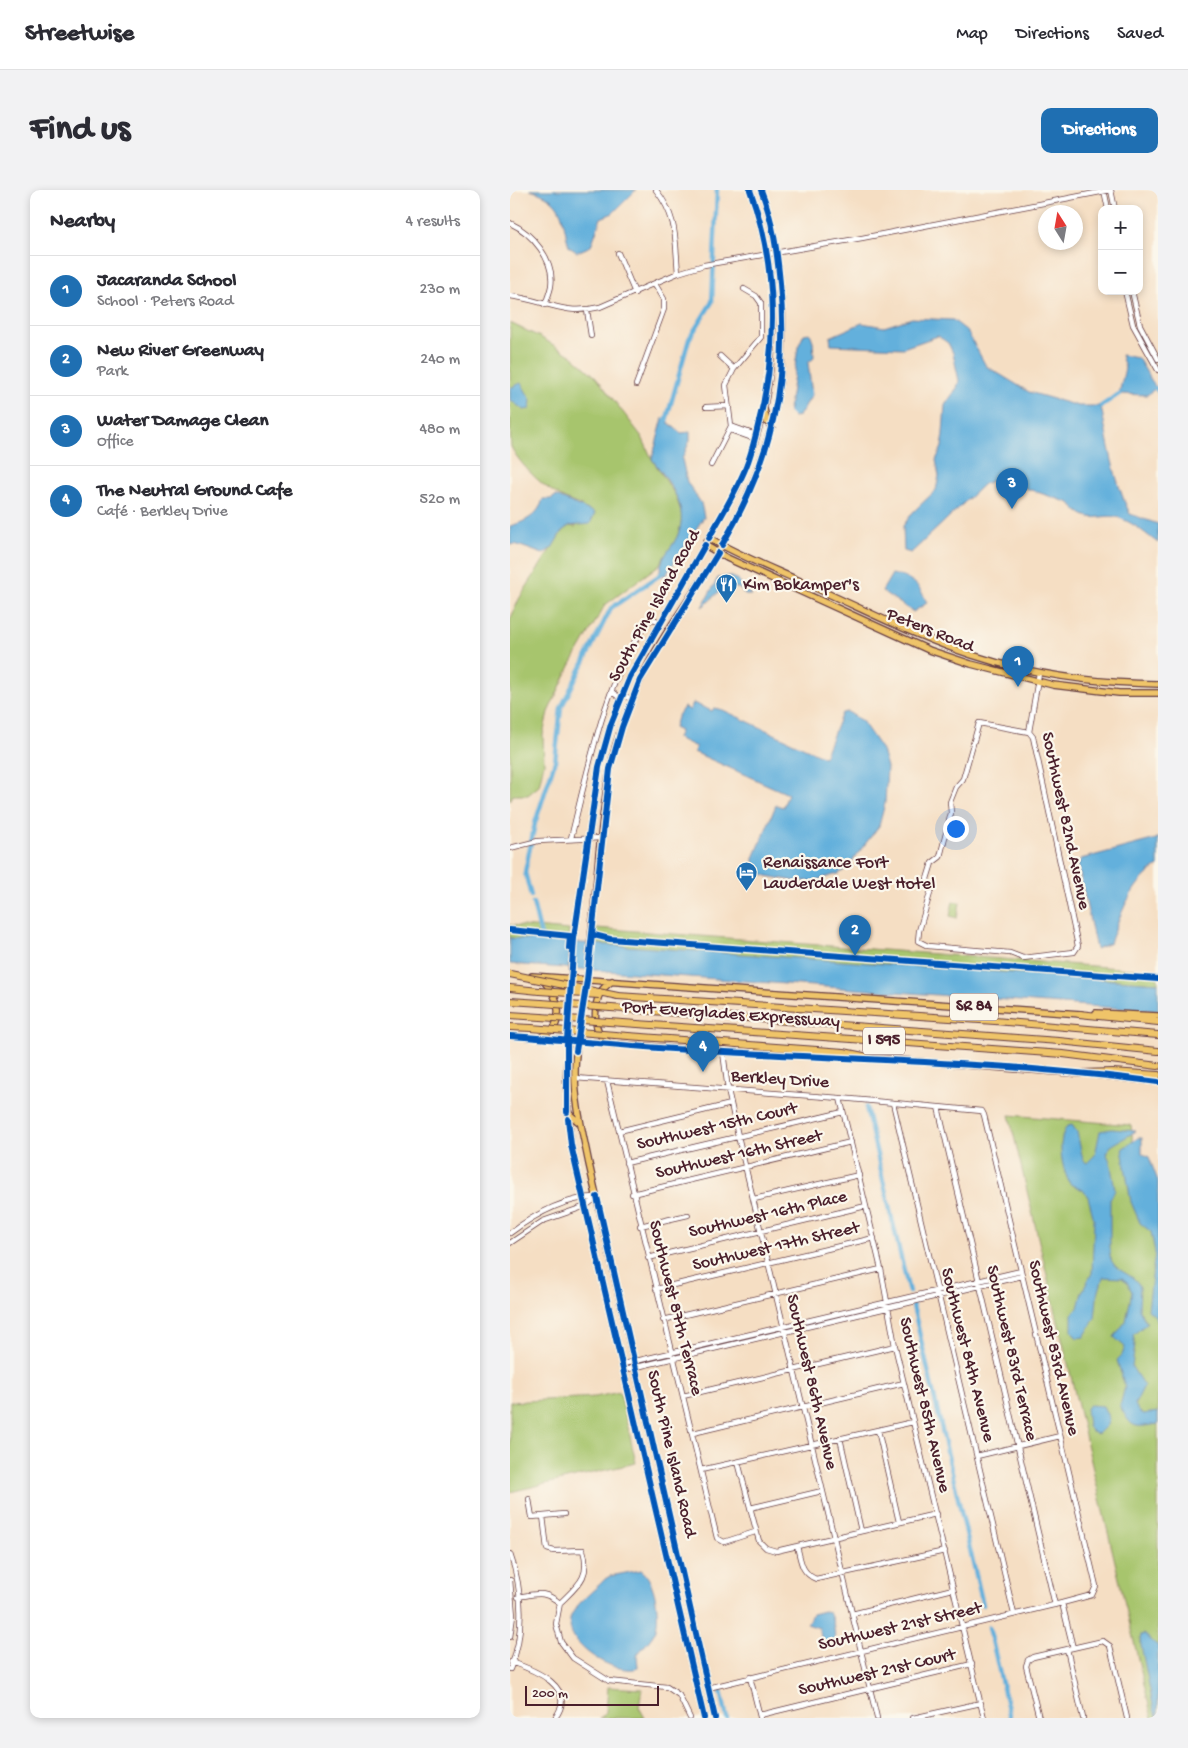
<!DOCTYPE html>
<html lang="en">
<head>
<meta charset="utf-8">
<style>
  :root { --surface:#fff; --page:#f2f2f3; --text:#2b2b33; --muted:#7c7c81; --line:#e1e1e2; --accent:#1f6fb2 }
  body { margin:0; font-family:"Gochi Hand",sans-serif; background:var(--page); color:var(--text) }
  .controls { position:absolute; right:15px; top:15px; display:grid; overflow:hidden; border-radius:10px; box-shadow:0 2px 8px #0003 }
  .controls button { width:45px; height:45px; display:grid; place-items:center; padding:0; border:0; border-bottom:1px solid var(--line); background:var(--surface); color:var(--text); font:25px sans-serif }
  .compass { position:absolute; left:528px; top:15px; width:45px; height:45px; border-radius:50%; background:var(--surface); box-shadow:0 2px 8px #0003; rotate:349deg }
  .scale { position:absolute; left:15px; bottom:12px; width:134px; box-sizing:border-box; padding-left:5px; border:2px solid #4a1f2b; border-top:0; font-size:14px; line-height:18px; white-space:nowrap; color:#4a1f2b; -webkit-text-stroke:4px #fbf7ec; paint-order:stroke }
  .you { position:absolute; left:445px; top:638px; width:18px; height:18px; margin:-12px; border:4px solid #fff; border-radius:50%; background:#1a73e8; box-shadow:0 0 0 8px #1a73e833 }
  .badge { display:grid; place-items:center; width:32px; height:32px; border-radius:50%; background:var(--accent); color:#fff; font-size:16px; font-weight:700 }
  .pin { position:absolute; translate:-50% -41px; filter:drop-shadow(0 1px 2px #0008) }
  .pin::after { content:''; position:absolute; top:26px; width:18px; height:15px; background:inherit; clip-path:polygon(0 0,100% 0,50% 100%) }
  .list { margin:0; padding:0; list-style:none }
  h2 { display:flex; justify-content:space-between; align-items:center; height:65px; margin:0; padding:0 20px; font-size:21px }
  h2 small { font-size:16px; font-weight:400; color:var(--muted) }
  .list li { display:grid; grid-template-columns:32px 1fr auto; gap:15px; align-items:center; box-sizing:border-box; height:70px; padding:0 20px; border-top:1px solid var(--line) }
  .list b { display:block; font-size:19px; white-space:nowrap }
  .list p { margin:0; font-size:16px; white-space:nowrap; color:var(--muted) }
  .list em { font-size:16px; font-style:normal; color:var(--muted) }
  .map { position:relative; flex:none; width:648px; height:1528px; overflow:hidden; border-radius:10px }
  header { display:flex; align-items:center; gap:30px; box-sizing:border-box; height:70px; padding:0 25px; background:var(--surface); border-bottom:1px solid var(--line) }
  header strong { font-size:24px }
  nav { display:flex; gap:28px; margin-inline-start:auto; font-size:18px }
  .intro { display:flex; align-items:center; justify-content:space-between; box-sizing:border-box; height:120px; padding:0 30px }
  h1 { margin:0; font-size:35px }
  .button { padding:12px 22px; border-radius:10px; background:var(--accent); color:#fff; font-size:18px; font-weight:700 }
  main { display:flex; gap:30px; padding:0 30px }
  aside { flex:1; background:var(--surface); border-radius:10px; box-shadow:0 2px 8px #0003 }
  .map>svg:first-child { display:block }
  .green { fill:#a7c56d; stroke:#78724c }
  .water { fill:#63b0dc; stroke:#566884 }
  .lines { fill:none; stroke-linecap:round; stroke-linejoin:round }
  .canal { stroke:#63b0dc; stroke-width:4.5 }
  .minor-casing { stroke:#643c42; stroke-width:6 }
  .major-casing { stroke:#643c42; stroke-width:8 }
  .highway-casing { stroke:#643c42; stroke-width:8 }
  .minor { stroke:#fff; stroke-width:4.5 }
  .major { stroke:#efc469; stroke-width:5.5 }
  .highway { stroke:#efc469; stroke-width:6 }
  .highway-bridge-casing { stroke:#643c42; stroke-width:8; stroke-linecap:butt }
  .highway-bridge { stroke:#efc469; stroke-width:6 }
  .cycleway-casing { stroke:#fbf7ec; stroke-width:9 }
  .cycleway { stroke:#0057b8; stroke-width:6 }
  .labels { text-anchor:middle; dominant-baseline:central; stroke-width:4.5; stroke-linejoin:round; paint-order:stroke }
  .shield { fill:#fbf7ec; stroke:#7f6065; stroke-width:1 }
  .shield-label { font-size:16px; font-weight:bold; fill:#4a1f2b }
  .poi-label { font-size:18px; fill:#4a1f2b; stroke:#fbf7ec; text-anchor:start }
  .street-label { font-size:18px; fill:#4a1f2b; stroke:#fbf7ec }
</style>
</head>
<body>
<header>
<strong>Streetwise</strong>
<nav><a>Map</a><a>Directions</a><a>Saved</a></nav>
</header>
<div class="intro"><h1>Find us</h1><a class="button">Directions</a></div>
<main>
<aside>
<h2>Nearby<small>4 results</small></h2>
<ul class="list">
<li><span class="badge">1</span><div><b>Jacaranda School</b><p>School · Peters Road</p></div><em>230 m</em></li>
<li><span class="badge">2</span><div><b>New River Greenway</b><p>Park</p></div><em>240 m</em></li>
<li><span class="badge">3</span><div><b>Water Damage Clean</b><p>Office</p></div><em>480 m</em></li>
<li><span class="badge">4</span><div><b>The Neutral Ground Cafe</b><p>Café · Berkley Drive</p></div><em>520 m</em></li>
</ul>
</aside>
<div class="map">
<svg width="648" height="1528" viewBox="0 0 648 1528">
  <rect width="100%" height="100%" fill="#fbf7ec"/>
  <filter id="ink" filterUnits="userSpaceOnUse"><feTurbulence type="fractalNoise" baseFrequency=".02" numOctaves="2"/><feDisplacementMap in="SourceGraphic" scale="10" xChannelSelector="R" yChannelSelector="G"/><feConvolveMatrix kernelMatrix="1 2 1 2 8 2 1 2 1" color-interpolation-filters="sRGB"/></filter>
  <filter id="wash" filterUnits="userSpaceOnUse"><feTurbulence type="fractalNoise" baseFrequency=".0096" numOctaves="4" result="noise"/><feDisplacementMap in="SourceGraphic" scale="20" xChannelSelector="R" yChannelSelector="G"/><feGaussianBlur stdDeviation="1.12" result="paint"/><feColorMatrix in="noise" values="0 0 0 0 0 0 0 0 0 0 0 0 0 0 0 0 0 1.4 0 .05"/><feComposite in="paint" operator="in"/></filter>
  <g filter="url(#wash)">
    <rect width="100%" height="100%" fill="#f5dec3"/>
    <path class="green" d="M 0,133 L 30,147 L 62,166 L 86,187 L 132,247 L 142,269 L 166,306 L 173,328 L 167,348 L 149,375 L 95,415 L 60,476 L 38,522 L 33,545 L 34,573 L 29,596 L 18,605 L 3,605 L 0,611 L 0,430 L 9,409 L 52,341 L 59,336 L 66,337 L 71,315 C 45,309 13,280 1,257 C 0,248 0,151 0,133 Z
      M 443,711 L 450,713 L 447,728 L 440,726 Z
      M 0,735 L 59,740 L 58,754 L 0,748 Z
      M 86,738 L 648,781 L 648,793 L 86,756 Z
      M 499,925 L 621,935 L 624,963 L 648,1036 L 648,1528 L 642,1528 Z
      M 110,1202 L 126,1273 L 0,1302 L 0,1212 L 85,1207 Z
      M 98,1497 L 132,1499 L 129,1517 L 135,1528 L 90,1528 L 96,1522 Z"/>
    <path class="water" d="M 20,0 L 126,0 L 103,23 L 91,28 L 81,56 L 67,62 L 59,57 C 51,26 55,10 20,0 Z
      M 402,128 L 443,130 L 457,141 L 476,176 L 519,202 L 568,216 L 591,216 C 598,252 604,291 620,324 L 648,334 L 648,353 C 637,345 625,334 612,329 C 592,320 580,339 560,313 L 488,289 L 474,294 L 401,363 L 394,361 L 393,336 L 403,322 L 426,300 L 429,286 L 426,270 L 432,257 L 435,215 L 447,198 L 449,191 L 443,163 L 438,153 L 428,146 L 393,158 L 321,155 L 320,147 L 352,133 L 374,137 Z
      M 300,143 L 303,151 L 304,168 L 298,173 L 302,205 L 289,226 L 284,227 L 279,222 L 279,218 L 288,157 L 294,144 Z
      M 611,165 L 628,168 L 646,198 L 637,205 L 609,204 L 615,178 Z
      M 11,193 L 21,210 L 20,219 L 14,220 L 0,210 L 0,198 Z
      M 153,228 L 171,243 L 180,242 L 180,250 L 172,269 L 177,292 L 191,313 L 194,327 L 156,385 L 150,385 C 149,372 156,364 163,354 C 184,322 161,295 142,269 Z
      M 46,306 L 85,323 L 80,334 L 59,336 L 52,341 L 42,358 L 33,364 L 5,354 L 0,355 L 0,336 C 15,332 29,325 33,309 L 41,309 Z
      M 382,384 C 404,389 408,393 417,413 L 403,422 L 372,401 Z
      M 219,386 L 227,389 L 242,405 L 235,405 L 229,398 C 208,396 207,406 192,417 L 208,388 Z
      M 183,513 L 202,521 L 204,518 L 213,520 L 314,567 L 332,523 L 338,522 L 352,531 L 372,560 L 377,577 L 375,613 L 369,636 L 336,679 L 328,684 L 302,691 L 285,691 L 257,686 L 244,680 L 244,668 L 266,615 L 273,617 L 278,604 L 184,562 L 186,557 L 167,548 L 170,541 L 164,538 L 167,527 L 174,517 L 180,520 Z
      M 648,647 L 648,676 C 620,694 611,724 600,753 L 586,759 L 568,675 L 571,669 L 646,649 Z
      M 0,748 L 648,793 L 648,821 L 0,774 Z
      M 562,935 L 567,942 L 573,970 L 577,973 L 585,965 L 590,941 L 602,939 L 626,941 L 601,956 L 596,963 L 600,971 L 605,1000 L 600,1010 L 600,1066 C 603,1083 624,1082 630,1097 L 629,1120 L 637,1133 L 623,1145 L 625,1154 L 622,1177 L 634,1196 L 625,1214 L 628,1221 L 633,1224 L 648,1222 L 648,1234 C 623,1238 622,1239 610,1216 L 615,1197 L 607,1170 L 612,1165 L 615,1157 L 604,1147 L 616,1131 L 622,1102 L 617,1092 L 612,1088 L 593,1087 L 587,1108 L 585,1128 L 574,1147 L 567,1148 L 562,1141 L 562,1124 L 568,1118 L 572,1102 L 582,1083 L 584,1030 L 578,1007 L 573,1000 L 560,994 C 552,979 546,952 557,936 Z
      M 628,948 L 632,948 L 632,963 L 639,967 L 648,991 L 648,1133 L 645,1126 L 638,1120 L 645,1062 L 641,1042 L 630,1033 L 621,1012 L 612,959 Z
      M 580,1215 L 593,1216 L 599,1229 L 597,1235 L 588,1244 L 582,1242 L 578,1236 L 576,1218 Z
      M 131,1380 C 145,1389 150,1424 146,1439 C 143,1448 132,1458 127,1465 L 128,1478 C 105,1486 51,1454 61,1426 C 67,1412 85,1400 95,1389 L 100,1386 Z
      M 314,1421 L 319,1422 C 323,1431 326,1443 324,1452 L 315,1455 L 312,1451 L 309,1438 L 297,1434 L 302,1424 Z
      M 634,1444 L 648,1456 L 648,1528 L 644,1520 L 630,1450 L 631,1445 Z"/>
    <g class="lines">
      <path class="canal" d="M 646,198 L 648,201
        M 591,216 L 609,204
        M 155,235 L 179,149 L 202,112 L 207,0
        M 21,706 L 15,682 L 25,633 L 45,571 L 51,518 L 101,418 L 150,385 L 153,381
        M 23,713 L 33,754
        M 356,917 L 399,1102
        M 403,1116 L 473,1415
        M 479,1437 L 500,1528
        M 211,1501 L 217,1528"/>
    </g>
  </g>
  <g filter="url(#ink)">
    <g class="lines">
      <defs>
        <path id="minor" d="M 146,0 C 168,28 165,50 168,83
          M 594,0 L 598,19
          M 601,0 L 605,19
          M 0,33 C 22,43 45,70 41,96 C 40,102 37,109 35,115
          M 108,63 L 125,103
          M 615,101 L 623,135 L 648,180
          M 622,101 L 630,135 L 648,169
          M 0,106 C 35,110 53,126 90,117 L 168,83 L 194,75 L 352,48 L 601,0
          M 77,120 L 81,146
          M 210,166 L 224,179
          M 126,195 L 154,119 L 154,109 L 145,94
          M 196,217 L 218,216
          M 221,236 L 246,245
          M 220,240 L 245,249
          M 201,275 L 221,236 L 216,195 L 224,179 L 251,147 L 251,113 L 246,106 L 234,99
          M 102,502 L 110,508 L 113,506 L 123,509
          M 519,542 L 469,533 L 453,589 L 446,597 L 440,612 L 441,623 L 430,667 L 422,673 L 417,689 L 421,700 L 409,741 L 408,751 L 418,756 L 500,763 L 513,768 L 564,762 L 568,756 L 523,547 L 519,542 L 529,483
          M 61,648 C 77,584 97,481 139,431 L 143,429 L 151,432
          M 0,658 L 28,651 L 91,648
          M 213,862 L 218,900 L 228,946 L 367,1528
          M 65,888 L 330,908 L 472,921 L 474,925 L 586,1396 L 582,1405 L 552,1413 L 198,1498
          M 97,891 L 207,1348 L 214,1352 L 245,1342
          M 330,908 L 371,1079 L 385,1156 L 474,1528
          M 383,913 L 504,1424
          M 428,917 L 545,1415
          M 109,941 L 221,914
          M 116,973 L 333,922
          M 122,1004 L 341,952
          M 244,1009 L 349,985
          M 130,1036 L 178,1025
          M 0,1043 C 24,1025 55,1008 85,1007
          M 0,1053 L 33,1031 L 76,1016 L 87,1007
          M 138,1068 L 356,1016
          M 146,1099 L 364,1048
          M 153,1130 L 371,1079
          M 113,1174 L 511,1081
          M 114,1180 L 512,1086
          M 173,1206 L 385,1156
          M 368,1240 L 389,1332
          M 183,1243 L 394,1193
          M 330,1248 L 351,1341
          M 467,1266 L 550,1246
          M 228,1272 L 249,1351 L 256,1358 L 266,1361 L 426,1324
          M 191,1280 L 403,1232
          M 19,1309 L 22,1327 L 54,1324
          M 240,1318 L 312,1301
          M 33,1326 L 37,1359 L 44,1361 L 73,1360 C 81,1387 68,1395 50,1413
          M 287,1356 C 291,1371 291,1383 306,1389 L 435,1361
          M 0,1364 C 13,1399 15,1445 0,1479
          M 0,1390 L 3,1426 L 0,1447
          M 8,1407 C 28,1404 33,1400 50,1413
          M 50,1413 L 46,1434 L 51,1452 L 63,1468 L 99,1491 L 157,1497 L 169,1505 L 180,1528
          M 552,1413 L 563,1458
          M 342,1424 L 443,1399
          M 557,1459 L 573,1528
          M 1,1472 C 25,1480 68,1497 45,1528
          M 240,1487 L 250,1527
          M 250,1525 L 462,1474
          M 403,1528 L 471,1513
          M 529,1528 L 516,1476 L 518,1470 L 523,1467 L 593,1451 L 600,1456 L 617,1528"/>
        <path id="major" d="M 254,219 L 257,232 L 262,237
          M 199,348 C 235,369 274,383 312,401 C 361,423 410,448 462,465 C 522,485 585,493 648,494
          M 195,355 L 217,368 L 419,460 L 461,474 L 543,495 L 609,503 L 648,503
          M 22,786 L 571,824
          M 586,823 L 648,826
          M 0,846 L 213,862 L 349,867
          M 30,848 L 44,838 C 54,818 45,804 32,789
          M 97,851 C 82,843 84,816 90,803 C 93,798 98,794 102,791
          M 364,868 L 574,884
          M 586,885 L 648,892
          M 57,922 L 70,933
          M 194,1528 L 61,955 L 56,891 L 61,782 L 64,748 L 89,577 L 101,534 L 120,487 L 227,298 C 269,206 274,96 240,0
          M 205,1528 L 79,974 C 73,944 65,913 65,883 C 65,848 75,815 78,781 C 81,742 86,703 89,664 C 94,620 97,575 113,534 C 119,519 124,505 130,491 C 151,446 183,406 207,364 C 255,282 280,201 271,105 C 268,69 264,34 251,0"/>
        <path id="highway" d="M 0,798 L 29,801
          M 108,806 L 485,831 L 648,845
          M 0,811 L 31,813
          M 101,818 L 549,851 L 648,861
          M 569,824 L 648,832
          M 0,825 L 31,827
          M 99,832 L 553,864 L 648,876
          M 0,837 L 21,838
          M 105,845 L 334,862 L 368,869
          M 571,883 L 602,882 L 648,885"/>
      </defs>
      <use href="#minor" class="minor-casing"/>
      <use href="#major" class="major-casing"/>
      <use href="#highway" class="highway-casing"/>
      <use href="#minor" class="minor"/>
      <use href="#major" class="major"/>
      <use href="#highway" class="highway"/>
      <defs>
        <path id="highway-bridge" d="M 0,784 L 108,806
          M 29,801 L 89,805
          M 31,813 L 101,818
          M 31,827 L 99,832
          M 21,838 L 105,845"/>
      </defs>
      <use href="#highway-bridge" class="highway-bridge-casing"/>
      <use href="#highway-bridge" class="highway-bridge"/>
      <defs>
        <path id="cycleway" d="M 199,348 C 212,324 226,302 236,277 C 241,265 244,252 247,240 C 268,162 268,77 240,0
          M 212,355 C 262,270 279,192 270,93 C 267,61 263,30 251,0
          M 0,740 L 60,746 L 59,758
          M 84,745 L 100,749 L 648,789
          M 0,846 C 72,851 143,859 215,862 C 359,870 504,873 648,892
          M 66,861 L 77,790 L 100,579 L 112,537 L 130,490 L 208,363
          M 57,922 L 57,850 L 64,748 L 89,577 L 101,534 L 120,487 L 195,355
          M 58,929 L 61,955 L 194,1528
          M 87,1007 L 205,1528"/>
      </defs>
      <use href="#cycleway" class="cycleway-casing"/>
      <use href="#cycleway" class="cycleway"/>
    </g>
  </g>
  <defs>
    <symbol id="restaurant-pin" viewBox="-11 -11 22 30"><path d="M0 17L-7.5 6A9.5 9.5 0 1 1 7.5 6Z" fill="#1f6fb2" stroke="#fbf7ec"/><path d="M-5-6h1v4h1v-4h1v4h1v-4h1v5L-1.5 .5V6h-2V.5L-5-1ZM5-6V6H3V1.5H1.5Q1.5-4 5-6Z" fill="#fff"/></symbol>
    <symbol id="hotel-pin" viewBox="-11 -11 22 30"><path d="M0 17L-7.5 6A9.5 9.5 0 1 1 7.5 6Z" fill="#1f6fb2" stroke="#fbf7ec"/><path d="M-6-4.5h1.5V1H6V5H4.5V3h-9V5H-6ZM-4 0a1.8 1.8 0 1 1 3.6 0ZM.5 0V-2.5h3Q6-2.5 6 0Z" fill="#fff"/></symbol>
  </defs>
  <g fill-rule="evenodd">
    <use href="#restaurant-pin" x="204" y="382" width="25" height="34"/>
    <use href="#hotel-pin" x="224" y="670" width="25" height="34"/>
  </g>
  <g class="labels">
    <g class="shield">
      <rect x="440" y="803.5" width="48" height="27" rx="4"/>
      <rect x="353" y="837.5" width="42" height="27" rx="4"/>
    </g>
    <g class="shield-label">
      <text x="464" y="817">SR 84</text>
      <text x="374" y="851">I 595</text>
    </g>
    <g class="poi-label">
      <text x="233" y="395">Kim Bokamper's</text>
      <text x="253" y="673">Renaissance Fort<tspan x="253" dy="21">Lauderdale West Hotel</tspan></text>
    </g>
    <g class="street-label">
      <text transform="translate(145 416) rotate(-61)">South Pine Island Road</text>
      <text transform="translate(420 441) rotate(22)">Peters Road</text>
      <text transform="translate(555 631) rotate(78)">Southwest 82nd Avenue</text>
      <text transform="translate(221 825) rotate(4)">Port Everglades Expressway</text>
      <text transform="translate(270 890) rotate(4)">Berkley Drive</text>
      <text transform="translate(207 937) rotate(-13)">Southwest 15th Court</text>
      <text transform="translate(229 965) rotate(-13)">Southwest 16th Street</text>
      <text transform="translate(258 1025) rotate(-13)">Southwest 16th Place</text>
      <text transform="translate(266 1057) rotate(-13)">Southwest 17th Street</text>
      <text transform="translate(165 1118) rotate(76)">Southwest 87th Terrace</text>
      <text transform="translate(543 1158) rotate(77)">Southwest 83rd Avenue</text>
      <text transform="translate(501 1163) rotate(77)">Southwest 83rd Terrace</text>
      <text transform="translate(457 1165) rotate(76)">Southwest 84th Avenue</text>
      <text transform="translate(301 1192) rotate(77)">Southwest 86th Avenue</text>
      <text transform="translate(414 1215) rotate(77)">Southwest 85th Avenue</text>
      <text transform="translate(161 1264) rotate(77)">South Pine Island Road</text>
      <text transform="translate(390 1437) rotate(-13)">Southwest 21st Street</text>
      <text transform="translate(367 1483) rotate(-13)">Southwest 21st Court</text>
    </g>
  </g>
</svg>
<div class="controls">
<button>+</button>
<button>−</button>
</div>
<svg class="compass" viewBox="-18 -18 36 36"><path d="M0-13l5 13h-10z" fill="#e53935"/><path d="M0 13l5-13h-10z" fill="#7c7c81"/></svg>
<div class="scale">200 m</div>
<div class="you"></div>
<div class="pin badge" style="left:508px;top:497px">1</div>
<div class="pin badge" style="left:345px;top:766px">2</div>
<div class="pin badge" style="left:502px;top:319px">3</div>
<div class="pin badge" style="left:193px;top:882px">4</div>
</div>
</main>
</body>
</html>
